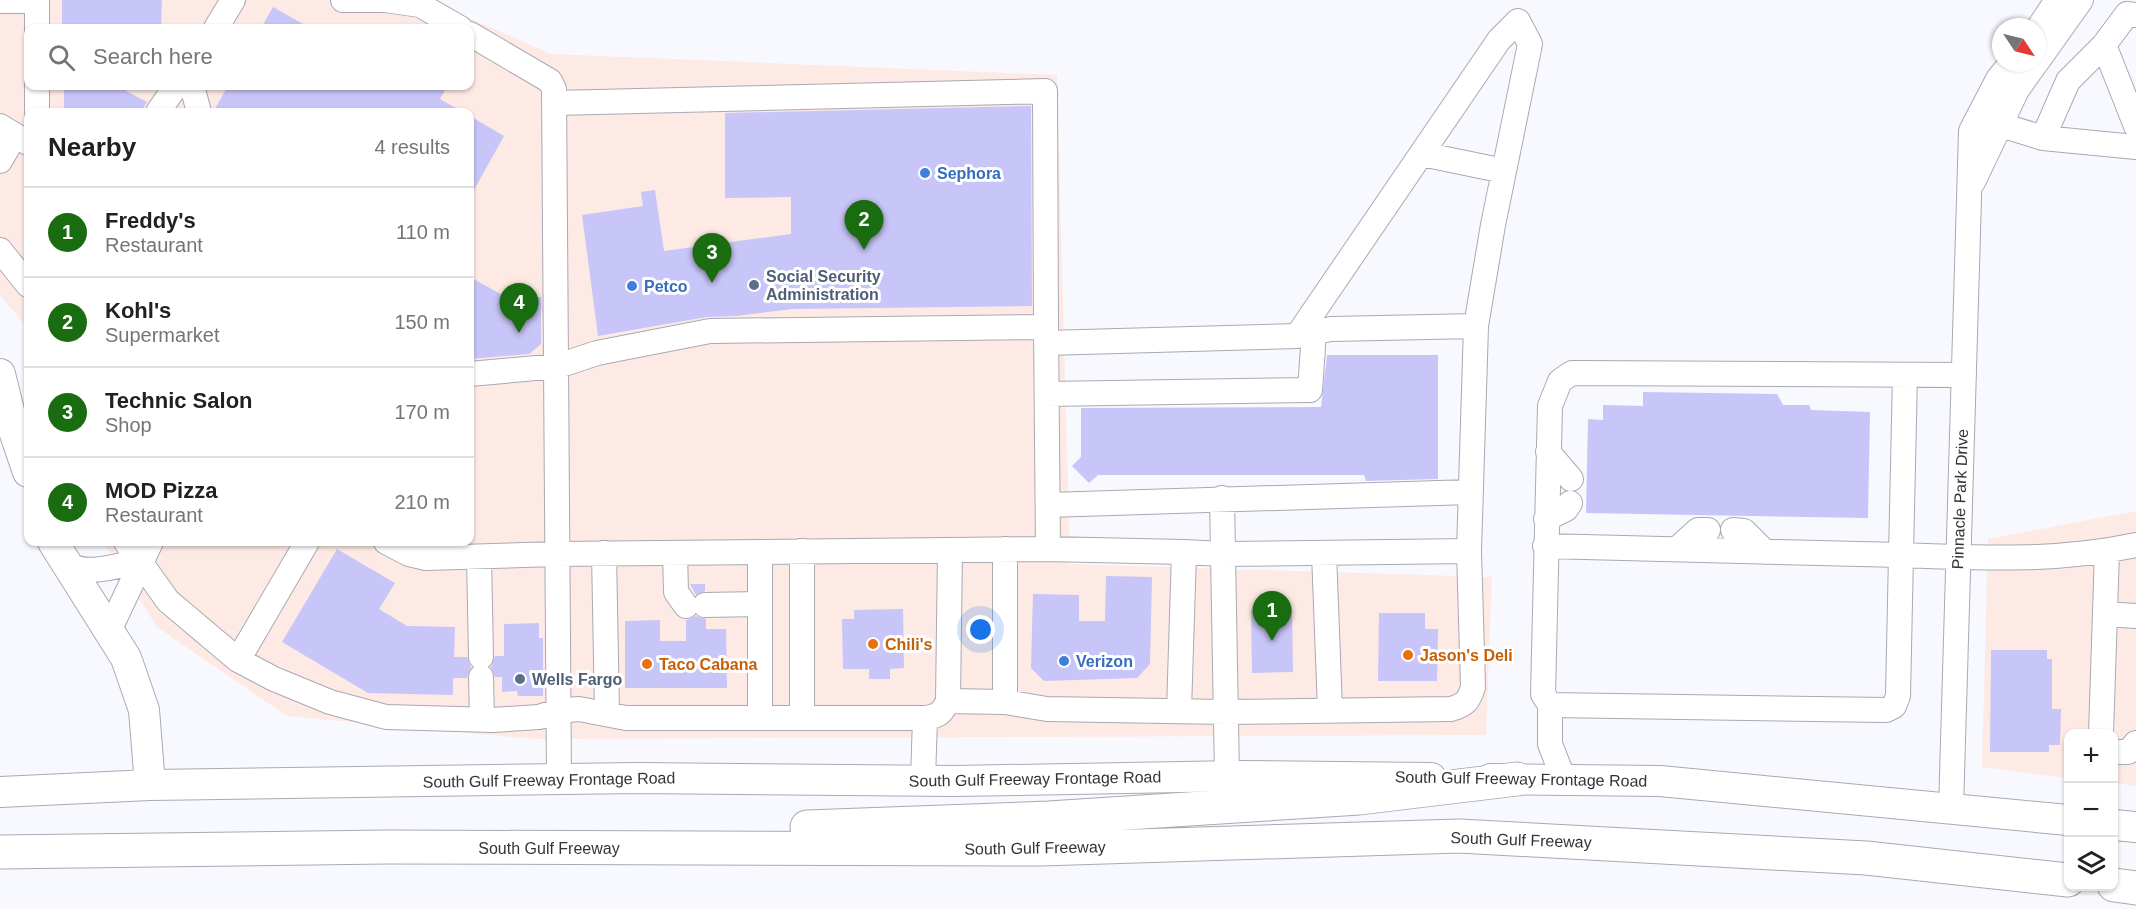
<!DOCTYPE html>
<html lang="en">
<head>
<meta charset="utf-8">
<style>
  :root { --surface:#fff; --page:#f2f2f2; --text:#202124; --muted:#757577; --line:#e0e0e0; --accent:#1a6c11 }
  body { margin:0; font-family:Arial,sans-serif; background:var(--page); color:var(--text) }
  .controls { position:absolute; right:18px; bottom:18px; display:grid; overflow:hidden; border-radius:12px; box-shadow:0 2px 4px #0004 }
  .controls button { width:54px; height:54px; display:grid; place-items:center; padding:0; border:0; border-bottom:2px solid var(--line); background:var(--surface); color:var(--text); font:30px sans-serif }
  .compass { position:absolute; left:1992px; top:18px; width:54px; height:54px; border-radius:50%; background:var(--surface); box-shadow:0 2px 4px #0004; rotate:125deg }
  .you { position:absolute; left:981px; top:630px; width:21px; height:21px; margin:-15px; border:4px solid #fff; border-radius:50%; background:#1a73e8; box-shadow:0 0 0 9px #1a73e833 }
  .badge { display:grid; place-items:center; width:39px; height:39px; border-radius:50%; background:var(--accent); color:#fff; font-size:20px; font-weight:700 }
  .pin { position:absolute; translate:-50% -50px; filter:drop-shadow(0 2px 3px #0008) }
  .pin::after { content:''; position:absolute; top:32px; width:21px; height:18px; background:inherit; clip-path:polygon(0 0,100% 0,50% 100%) }
  .list { margin:0; padding:0; list-style:none }
  h2 { display:flex; justify-content:space-between; align-items:center; height:78px; margin:0; padding:0 24px; font-size:26px }
  h2 small { font-size:20px; font-weight:400; color:var(--muted) }
  .list li { display:grid; grid-template-columns:39px 1fr auto; gap:18px; align-items:center; box-sizing:border-box; height:90px; padding:0 24px; border-top:2px solid var(--line) }
  .list b { display:block; font-size:22px; white-space:nowrap }
  .list p { margin:0; font-size:20px; white-space:nowrap; color:var(--muted) }
  .list em { font-size:20px; font-style:normal; color:var(--muted) }
  .icon { flex:none; width:33px; height:33px; fill:none; stroke:currentColor; stroke-width:2; stroke-linecap:round; stroke-linejoin:round }
  .map { position:relative; flex:none; width:2136px; height:909px; overflow:hidden }
  .search { position:absolute; background:var(--surface); box-shadow:0 2px 4px #0004; left:24px; top:24px; width:450px; height:66px; display:flex; align-items:center; gap:15px; box-sizing:border-box; padding:0 21px; border-radius:12px; color:var(--muted); font-size:22px }
  .panel { position:absolute; background:var(--surface); box-shadow:0 2px 4px #0004; left:24px; top:108px; width:450px; height:438px; border-radius:12px }
  .map>svg:first-child { display:block }
  .commercial { fill:#feeae4; fill-rule:evenodd }
  .building { fill:#c8c5f8 }
  .lines { fill:none; stroke-linecap:round; stroke-linejoin:round }
  .minor-casing { stroke:#a9a9b4; stroke-width:26 }
  .major-casing { stroke:#a9a9b4; stroke-width:32 }
  .highway-casing { stroke:#a9a9b4; stroke-width:35 }
  .minor { stroke:#fff; stroke-width:24 }
  .major { stroke:#fff; stroke-width:30 }
  .highway { stroke:#fff; stroke-width:33 }
  .shop-dot { fill:#3f7fe0; stroke:#fff; stroke-width:2 }
  .service-dot { fill:#5c6f8a; stroke:#fff; stroke-width:2 }
  .food-dot { fill:#e8710a; stroke:#fff; stroke-width:2 }
  .labels { text-anchor:middle; dominant-baseline:central; stroke-width:6; stroke-linejoin:round; paint-order:stroke }
  .shop-label { font-size:16px; font-weight:bold; fill:#366cbe; stroke:#fff; text-anchor:start }
  .service-label { font-size:16px; font-weight:bold; fill:#4e5e75; stroke:#fff; text-anchor:start }
  .street-label { font-size:16px; fill:#333338; stroke:#fff }
  .food-label { font-size:16px; font-weight:bold; fill:#c56008; stroke:#fff; text-anchor:start }
</style>
</head>
<body>
<div class="map">
<svg width="2136" height="909" viewBox="0 0 2136 909">
  <rect width="100%" height="100%" fill="#f8f8ff"/>
  <path class="commercial" d="M 0,0 L 428,0 L 551,54 L 1057,75 L 1070,564 L 1492,577 L 1486,735 L 534,739 L 287,716 L 157,627 L 103,542 L 470,542 L 470,112 L 28,112 L 28,329 L 0,295 ZM 28,28 L 470,28 L 470,86 L 28,86 Z
    M 2136,511 L 2136,786 L 2114,783 L 2114,734 L 2068,734 L 2068,778 L 1982,767 L 1988,539 Z"/>
  <path class="building" d="M 62,0 L 162,0 L 161,28 L 62,28 Z
    M 273,7 L 310,28 L 261,28 Z
    M 64,86 L 127,86 L 126,91 L 147,102 L 141,112 L 64,112 Z
    M 228,86 L 447,86 L 440,99 L 463,112 L 213,112 Z
    M 1031,106 L 1032,306 L 792,309 L 737,316 L 707,317 L 598,336 L 582,215 L 643,206 L 641,192 L 655,190 L 664,251 L 791,234 L 791,197 L 725,198 L 725,113 Z
    M 470,116 L 504,136 L 470,197 Z
    M 470,277 L 506,297 L 541,297 L 541,344 L 529,354 L 470,359 Z
    M 1327,355 L 1438,355 L 1438,479 L 1366,481 L 1364,475 L 1098,475 L 1089,483 L 1072,466 L 1081,457 L 1081,408 L 1321,407 Z
    M 1643,392 L 1777,394 L 1783,405 L 1809,405 L 1811,410 L 1870,412 L 1868,518 L 1586,513 L 1588,419 L 1603,420 L 1603,405 L 1643,406 Z
    M 337,549 L 395,583 L 379,609 L 407,626 L 455,627 L 454,657 L 467,657 L 471,667 L 467,678 L 453,678 L 453,695 L 368,693 L 282,642 Z
    M 1106,576 L 1152,577 L 1150,664 L 1137,678 L 1044,681 L 1031,668 L 1033,594 L 1079,595 L 1079,621 L 1105,621 Z
    M 690,584 L 705,584 L 705,591 L 696,595 Z
    M 903,609 L 904,668 L 890,669 L 890,679 L 869,679 L 869,669 L 843,669 L 842,619 L 854,619 L 854,610 Z
    M 1292,609 L 1293,672 L 1252,673 L 1251,610 Z
    M 1379,613 L 1425,613 L 1425,629 L 1438,629 L 1437,681 L 1378,681 Z
    M 696,616 L 706,619 L 706,629 L 726,629 L 727,688 L 625,688 L 625,621 L 660,620 L 660,641 L 686,641 L 686,620 Z
    M 539,623 L 539,638 L 543,638 L 543,696 L 518,696 L 517,691 L 502,692 L 502,677 L 495,677 L 491,667 L 495,656 L 504,656 L 504,624 Z
    M 1991,650 L 2047,650 L 2047,659 L 2052,659 L 2052,709 L 2061,709 L 2060,745 L 2049,745 L 2049,752 L 1990,752 Z"/>
  <g class="lines">
    <defs>
      <path id="minor" d="M 343,0 L 385,0 L 420,5 L 460,28
        M 0,1 L 37,1
        M 37,28 L 37,0
        M 216,28 L 233,0
        M 2037,30 L 2057,0
        M 470,34 L 550,81 L 554,89 L 559,779
        M 2104,45 L 2127,14 L 2136,15
        M 2037,62 L 2081,0
        M 192,86 L 199,112
        M 555,103 L 1045,91 L 1046,327
        M 37,112 L 37,86
        M 158,112 L 176,86
        M 2001,125 L 2043,138 L 2136,147
        M 0,126 L 28,143
        M 2043,138 L 2068,81 L 2104,45 L 2136,126
        M 1422,154 L 1504,171
        M 0,161 L 15,135
        M 1973,182 L 2017,90 L 2036,63
        M 0,250 L 28,285
        M 1299,335 L 1331,329 L 1476,326
        M 1046,343 L 1297,336 L 1499,40 L 1518,21 L 1530,44 L 1493,225 L 1476,326 L 1469,551 L 1223,554 L 1184,552 L 1179,711
        M 1964,375 L 1572,373 L 1560,381 L 1550,406 L 1543,694 L 1550,705 L 1886,710 L 1894,706 L 1898,696 L 1901,555 C 1981,558 2058,562 2136,545
        M 1047,394 L 1310,390 L 1314,333
        M 1548,452 L 1571,479
        M 1222,498 L 1227,776
        M 1048,505 L 1471,492
        M 1546,519 L 1566,509 L 1570,503
        M 1733,530 L 1744,531 L 1765,552
        M 126,542 L 168,601 L 238,660 L 274,679 L 330,702 L 386,717 L 493,720 L 539,717 L 558,711 L 579,709 L 626,718 L 925,718
        M 386,542 L 409,554 L 426,558 L 558,554 L 1048,549 L 1046,327 L 710,331 L 597,353 L 558,366 L 470,374
        M 1545,546 L 1901,555 L 1905,375
        M 1005,549 L 1005,702 L 1047,709 L 1226,712 L 1451,709 C 1465,705 1469,701 1473,687 L 1469,551
        M 1048,549 L 1184,552
        M 1677,549 L 1698,530 L 1708,530
        M 604,553 L 607,713
        M 675,553 L 676,592 L 686,606
        M 1324,553 L 1330,710
        M 479,557 L 481,657
        M 65,563 C 89,577 114,566 140,561
        M 705,605 L 760,604
        M 2105,614 L 2136,616
        M 109,631 L 151,542
        M 238,660 L 307,542
        M 481,677 L 482,719
        M 948,701 L 1005,702
        M 1550,705 L 1550,744 L 1564,780
        M 760,718 L 760,552
        M 802,718 L 802,551
        M 2101,734 L 2107,551
        M 2114,752 L 2128,752 L 2136,743
        M 923,780 L 925,718 C 939,716 942,713 948,701 L 950,550
        M 1951,809 L 1971,131 L 1998,79 L 2011,63"/>
      <path id="major" d="M 0,374 L 14,431 L 28,472
        M 53,542 L 126,658 L 144,710 L 150,785
        M 1491,779 L 1660,781 L 2068,820
        M 0,792 L 150,785 L 638,778 L 954,781 L 1238,776 L 1431,778
        M 2114,825 L 2136,827"/>
      <path id="highway" d="M 807,827 L 1049,818 L 1359,798 L 1517,779
        M 0,852 L 387,847 L 1041,849 L 1459,836 L 1866,858 L 2068,880
        M 2114,885 L 2136,888"/>
    </defs>
    <use href="#minor" class="minor-casing"/>
    <use href="#major" class="major-casing"/>
    <use href="#highway" class="highway-casing"/>
    <use href="#minor" class="minor"/>
    <use href="#major" class="major"/>
    <use href="#highway" class="highway"/>
  </g>
  <g class="shop-dot">
    <circle cx="925" cy="173" r="6"/>
    <circle cx="632" cy="286" r="6"/>
    <circle cx="1064" cy="661" r="6"/>
  </g>
  <g class="service-dot">
    <circle cx="754" cy="285" r="6"/>
    <circle cx="520" cy="679" r="6"/>
  </g>
  <g class="food-dot">
    <circle cx="873" cy="644" r="6"/>
    <circle cx="1408" cy="655" r="6"/>
    <circle cx="647" cy="664" r="6"/>
  </g>
  <g class="labels">
    <g class="shop-label">
      <text x="937" y="173">Sephora</text>
      <text x="644" y="286">Petco</text>
      <text x="1076" y="661">Verizon</text>
    </g>
    <g class="service-label">
      <text x="766" y="276">Social Security<tspan x="766" dy="18">Administration</tspan></text>
      <text x="532" y="679">Wells Fargo</text>
    </g>
    <g class="street-label">
      <text transform="translate(1960 499) rotate(-88)">Pinnacle Park Drive</text>
      <text transform="translate(1035 779) rotate(-1)">South Gulf Freeway Frontage Road</text>
      <text transform="translate(1521 779) rotate(1)">South Gulf Freeway Frontage Road</text>
      <text transform="translate(549 780) rotate(-1)">South Gulf Freeway Frontage Road</text>
      <text transform="translate(1521 840) rotate(2)">South Gulf Freeway</text>
      <text x="549" y="848">South Gulf Freeway</text>
      <text transform="translate(1035 848) rotate(-1)">South Gulf Freeway</text>
    </g>
    <g class="food-label">
      <text x="885" y="644">Chili's</text>
      <text x="1420" y="655">Jason's Deli</text>
      <text x="659" y="664">Taco Cabana</text>
    </g>
  </g>
</svg>
<div class="controls">
<button>+</button>
<button>−</button>
<button><svg class="icon" aria-label="layers" viewBox="0 0 24 24"><path d="M12 4l9 5-9 5-9-5zM3 14l9 5 9-5"/></svg></button>
</div>
<svg class="compass" viewBox="-18 -18 36 36"><path d="M0-13l5 13h-10z" fill="#e53935"/><path d="M0 13l5-13h-10z" fill="#757577"/></svg>
<div class="you"></div>
<div class="pin badge" style="left:1272px;top:641px">1</div>
<div class="pin badge" style="left:864px;top:250px">2</div>
<div class="pin badge" style="left:712px;top:283px">3</div>
<div class="pin badge" style="left:519px;top:333px">4</div>
<div class="search"><svg class="icon" aria-label="search" viewBox="0 0 24 24"><circle cx="10" cy="10" r="6"/><path d="M15 15l6 6"/></svg>Search here</div>
<section class="panel">
<h2>Nearby<small>4 results</small></h2>
<ul class="list">
<li><span class="badge">1</span><div><b>Freddy's</b><p>Restaurant</p></div><em>110 m</em></li>
<li><span class="badge">2</span><div><b>Kohl's</b><p>Supermarket</p></div><em>150 m</em></li>
<li><span class="badge">3</span><div><b>Technic Salon</b><p>Shop</p></div><em>170 m</em></li>
<li><span class="badge">4</span><div><b>MOD Pizza</b><p>Restaurant</p></div><em>210 m</em></li>
</ul>
</section>
</div>
</body>
</html>
